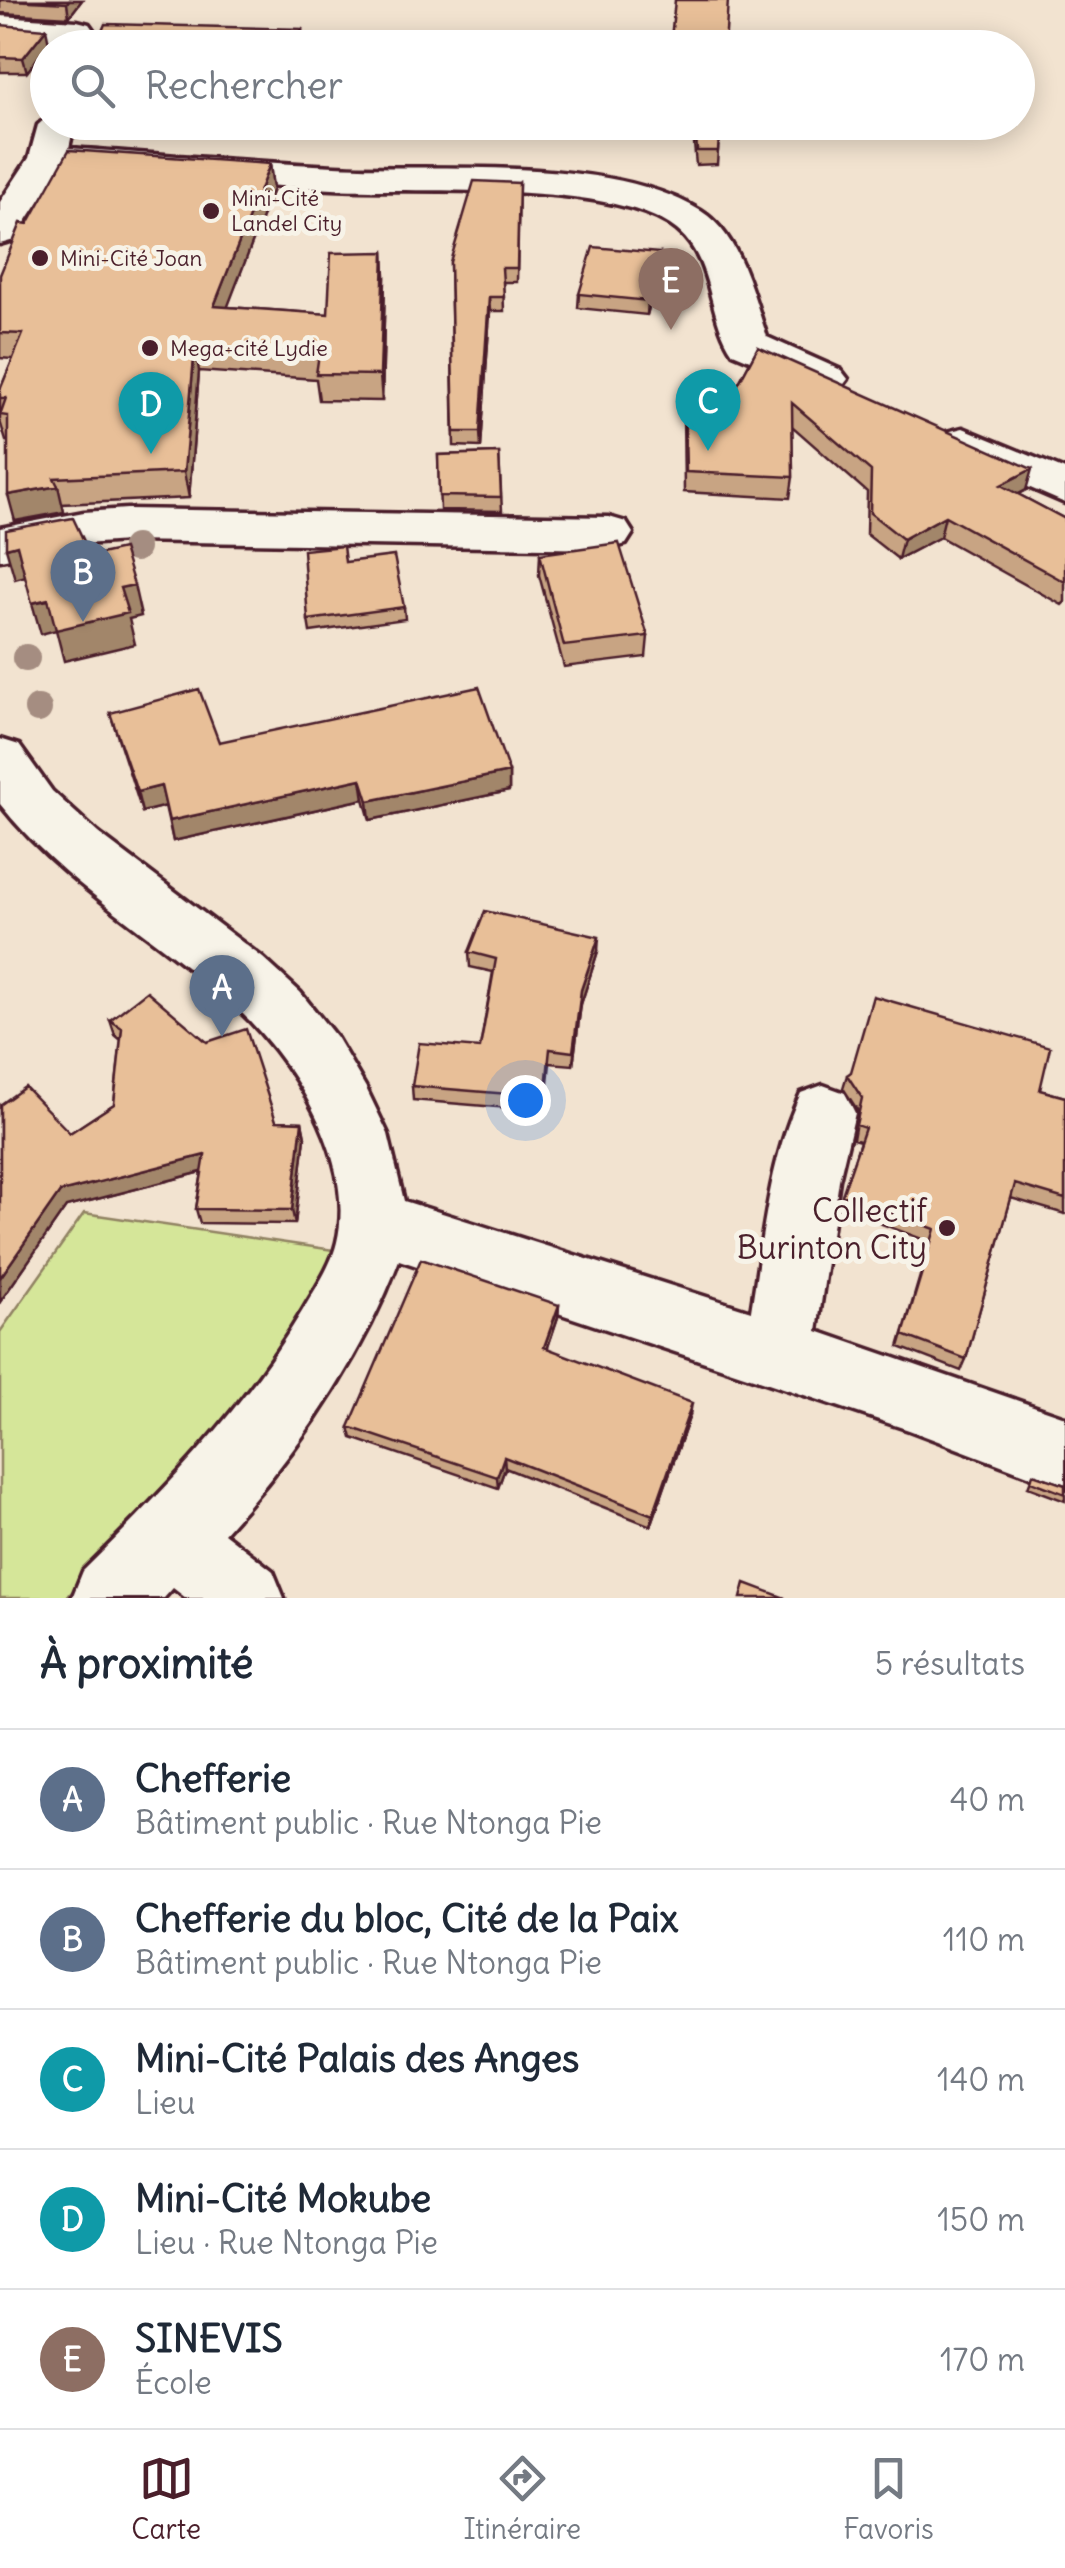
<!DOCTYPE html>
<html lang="fr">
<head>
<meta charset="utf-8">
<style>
  :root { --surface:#fff; --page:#f2f2f3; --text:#1f2937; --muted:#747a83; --line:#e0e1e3; --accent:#4a1f2b }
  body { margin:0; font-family:Delius,sans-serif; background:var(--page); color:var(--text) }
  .you { position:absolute; left:525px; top:1100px; width:35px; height:35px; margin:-25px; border:8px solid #fff; border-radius:50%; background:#1a73e8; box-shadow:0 0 0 15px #1a73e833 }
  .badge { display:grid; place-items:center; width:65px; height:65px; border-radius:50%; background:var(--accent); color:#fff; font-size:32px; font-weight:700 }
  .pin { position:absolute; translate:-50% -82px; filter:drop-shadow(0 2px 5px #0008) }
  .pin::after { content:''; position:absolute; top:52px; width:35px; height:30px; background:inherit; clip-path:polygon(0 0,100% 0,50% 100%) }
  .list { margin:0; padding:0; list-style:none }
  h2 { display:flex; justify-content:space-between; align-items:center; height:130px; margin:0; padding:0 40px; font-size:42px }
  h2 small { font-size:32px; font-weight:400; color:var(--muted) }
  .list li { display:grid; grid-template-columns:65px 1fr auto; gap:30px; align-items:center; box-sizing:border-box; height:140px; padding:0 40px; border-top:2px solid var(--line) }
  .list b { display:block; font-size:38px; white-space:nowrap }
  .list p { margin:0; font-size:32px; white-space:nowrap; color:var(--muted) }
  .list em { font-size:32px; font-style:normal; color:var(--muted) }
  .icon { flex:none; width:55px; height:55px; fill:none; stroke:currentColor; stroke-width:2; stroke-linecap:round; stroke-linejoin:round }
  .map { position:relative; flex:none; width:1065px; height:1598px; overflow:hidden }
  .search { position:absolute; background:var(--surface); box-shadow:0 5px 25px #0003; left:30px; right:30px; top:30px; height:110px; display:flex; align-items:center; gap:25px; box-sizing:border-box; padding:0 35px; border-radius:55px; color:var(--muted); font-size:38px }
  .sheet { height:830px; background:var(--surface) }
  nav { display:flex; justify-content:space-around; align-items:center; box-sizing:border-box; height:140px; border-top:2px solid var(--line); background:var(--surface); font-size:28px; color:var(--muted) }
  nav a { display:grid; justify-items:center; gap:5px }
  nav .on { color:var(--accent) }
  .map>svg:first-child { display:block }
  .green { fill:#d5e699; stroke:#908262; stroke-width:2.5 }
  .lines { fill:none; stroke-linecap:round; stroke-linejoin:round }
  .minor-casing { stroke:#4a1f2b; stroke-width:7 }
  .minor { fill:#f7f3e8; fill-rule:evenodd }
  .tree { fill:#a58d81 }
  .wall { fill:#c8a483; stroke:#4a1f2b; stroke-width:2.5 }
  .shaded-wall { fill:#a2866a; stroke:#4a1f2b; stroke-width:2.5 }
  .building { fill:#e8bf98; stroke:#4a1f2b; stroke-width:2.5 }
  .poi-dot { fill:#4a1f2b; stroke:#f7f3e8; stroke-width:4 }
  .labels { text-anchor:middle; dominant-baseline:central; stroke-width:10; stroke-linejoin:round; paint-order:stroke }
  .far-poi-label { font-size:22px; fill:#4a1f2b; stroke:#f7f3e8; text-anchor:start }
  .near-poi-label { font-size:32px; fill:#4a1f2b; stroke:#f7f3e8; text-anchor:end }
</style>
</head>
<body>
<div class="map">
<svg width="1065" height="1598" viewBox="0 0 1065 1598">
  <rect width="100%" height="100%" fill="#f2e3d0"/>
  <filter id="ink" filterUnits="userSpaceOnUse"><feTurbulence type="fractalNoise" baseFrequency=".01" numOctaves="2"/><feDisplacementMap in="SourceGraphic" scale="20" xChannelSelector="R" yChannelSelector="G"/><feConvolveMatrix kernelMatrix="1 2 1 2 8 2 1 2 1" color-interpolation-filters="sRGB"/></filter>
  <g filter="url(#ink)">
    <path class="green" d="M 84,1213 L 340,1251 L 215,1454 L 66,1598 L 0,1598 L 0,1332 Z"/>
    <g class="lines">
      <defs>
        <path id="minor" d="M 0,16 L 77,21 L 89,24 L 94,31 L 89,38 L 77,41 L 0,36 Z
          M 48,116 L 48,122 L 74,125 L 69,148 C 158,154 246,162 335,166 C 441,172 610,154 701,211 C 741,236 753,296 767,337 L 841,370 L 848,379 L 841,388 L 826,392 L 733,353 C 707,316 714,260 677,230 C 614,179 416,194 333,189 C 242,184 150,177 59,170 L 14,240 L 0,244 L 0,202 L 29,158 L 38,125 Z
          M 963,428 L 1065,470 L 1065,503 L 947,452 L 940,442 L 947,432 Z
          M 127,509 L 609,517 L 626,522 L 633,533 L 626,544 L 609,549 L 127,541 L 84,544 L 0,560 L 0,528 L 84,512 Z
          M 0,739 L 19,745 L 52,791 L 98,833 L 263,958 L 300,992 L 336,1037 L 366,1088 L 388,1134 L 404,1201 L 751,1311 C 763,1239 769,1160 801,1093 L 823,1085 L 845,1093 L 855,1113 L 839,1180 L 817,1331 L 1065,1417 L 1065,1489 L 909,1430 L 399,1260 C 361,1361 296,1454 224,1533 L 273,1571 L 284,1598 L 186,1598 L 173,1588 L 164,1598 L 72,1598 L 83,1571 C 164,1491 244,1409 303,1310 C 315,1289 331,1267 337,1242 C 357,1159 290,1054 230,1002 C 155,936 62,883 0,804 Z"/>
      </defs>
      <use href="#minor" class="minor-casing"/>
      <use href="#minor" class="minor"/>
    </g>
    <g class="tree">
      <circle cx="135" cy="548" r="14"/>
      <circle cx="26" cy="658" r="14"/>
      <circle cx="38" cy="709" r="14"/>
    </g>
    <path class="wall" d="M 0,0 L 82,0 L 69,17 L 0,13 Z
      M 0,25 L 49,43 L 27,72 L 0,72 Z
      M 692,122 L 720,122 L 717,164 L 696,165 Z
      M 270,164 L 273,189 L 227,307 L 328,314 L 384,252 L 385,277 L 382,401 L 319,400 L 316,379 L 199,371 L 189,498 L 62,504 L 64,512 L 15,521 L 8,441 L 6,441 L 0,421 L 0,390 L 13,359 L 0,358 L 0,275 L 28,224 Z
      M 519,183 L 517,282 L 503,282 L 504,311 L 490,311 L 481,447 L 454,446 L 450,262 Z
      M 660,253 L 659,268 L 647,315 L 578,308 L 579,294 Z
      M 758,347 L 1026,490 L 1018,494 L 1065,519 L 1065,602 L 1062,605 L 940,537 L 898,559 L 866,534 L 867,492 L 792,426 L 793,477 L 790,498 L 684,492 L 683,408 L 684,387 L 735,390 Z
      M 499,453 L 502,511 L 440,510 L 438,455 Z
      M 540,554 L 648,636 L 646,657 L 564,667 L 539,575 Z
      M 345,562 L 404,607 L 405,619 L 310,632 L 308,620 Z
      M 110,713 L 219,742 L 509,772 L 509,791 L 370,820 L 364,799 L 173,841 L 165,806 L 142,812 Z
      M 598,951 L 581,1004 L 573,1065 L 550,1063 L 545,1111 L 413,1100 L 412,1086 L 480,1048 L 493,972 L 470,967 L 469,952 Z
      M 110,1020 L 276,1121 L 302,1122 L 305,1137 L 295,1224 L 200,1223 L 196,1209 L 202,1172 L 66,1207 L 0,1302 L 0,1105 L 70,1133 L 114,1104 L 121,1040 L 115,1035 Z
      M 847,1075 L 1040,1090 L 1065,1097 L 1065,1214 L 1011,1198 L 966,1359 L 961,1371 L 899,1347 L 930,1242 L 839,1208 L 860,1141 L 853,1139 L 858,1111 L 843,1088 Z
      M 559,1305 L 558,1317 L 547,1349 L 690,1415 L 651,1526 L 505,1468 L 498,1488 L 352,1438 L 349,1427 Z
      M 1033,1474 L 1065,1485 L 1065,1501 L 1028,1487 Z"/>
    <path class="shaded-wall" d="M 69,0 L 82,0 L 69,17 L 67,3 Z
      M 46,29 L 49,43 L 27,72 L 23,58 Z
      M 302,29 L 304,48 L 296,48 Z
      M 270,164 L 273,189 L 218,332 L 214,306 Z
      M 384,252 L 385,277 L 382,401 L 380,375 Z
      M 660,253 L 659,268 L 647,315 L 648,301 Z
      M 489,297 L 490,311 L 481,447 L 480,432 Z
      M 195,346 L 199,371 L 189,498 L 184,472 Z
      M 1032,469 L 1026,490 L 996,506 L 1001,485 Z
      M 58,486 L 64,512 L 15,521 L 8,495 Z
      M 945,516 L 940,537 L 898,559 L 903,539 Z
      M 17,545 L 26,576 L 15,579 L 6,548 Z
      M 134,585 L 141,616 L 129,619 L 135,644 L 64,661 L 56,630 L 41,634 L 32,603 Z
      M 509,772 L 509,791 L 370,820 L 368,801 Z
      M 361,779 L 364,799 L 173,841 L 169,821 Z
      M 161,786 L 166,806 L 142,812 L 137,792 Z
      M 599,937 L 598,951 L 581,1004 L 573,1065 L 581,990 Z
      M 302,1122 L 305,1137 L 295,1224 L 292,1210 Z
      M 205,1155 L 209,1170 L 66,1207 L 0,1302 L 0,1278 L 60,1192 Z
      M 559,1305 L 558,1317 L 544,1359 L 544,1347 Z
      M 692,1403 L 690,1415 L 651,1526 L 653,1515 Z
      M 504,1457 L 505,1468 L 498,1488 L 497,1477 Z"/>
    <path class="building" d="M 10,0 L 69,0 L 67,3 Z
      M 675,0 L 728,0 L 725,48 L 670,48 Z
      M 105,24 L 302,29 L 296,48 L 95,48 Z
      M 0,25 L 46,29 L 23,58 L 0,57 Z
      M 695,122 L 720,122 L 718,151 L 697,151 Z
      M 69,150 L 270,164 L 214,306 L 328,314 L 331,253 L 384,252 L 380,375 L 316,374 L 319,354 L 195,346 L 184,472 L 54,478 L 58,486 L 8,495 L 8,416 L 0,415 L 6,398 L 0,398 L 0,390 L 23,334 L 0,333 L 0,275 L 21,223 L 28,224 Z
      M 474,181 L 519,183 L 517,268 L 502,268 L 504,297 L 489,297 L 480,432 L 454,432 L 450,262 Z
      M 593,247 L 660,253 L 648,301 L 579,294 Z
      M 758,347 L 1032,469 L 1001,485 L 1065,519 L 1065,582 L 945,516 L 903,539 L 870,513 L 871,471 L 792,403 L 793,477 L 686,472 L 684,387 L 735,390 Z
      M 499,453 L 501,497 L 439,496 L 438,455 Z
      M 73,518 L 91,556 L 123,549 L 134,585 L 120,588 L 128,613 L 56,630 L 48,599 L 32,603 L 17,545 L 6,548 L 6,530 Z
      M 619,543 L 648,636 L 564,646 L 540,554 Z
      M 343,546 L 345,562 L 394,556 L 404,607 L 308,620 L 303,550 Z
      M 479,687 L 509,772 L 368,801 L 361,779 L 169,821 L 161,786 L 137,792 L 110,713 L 199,689 L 219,742 Z
      M 485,911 L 599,937 L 581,990 L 573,1052 L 550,1049 L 545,1097 L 412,1086 L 419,1043 L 480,1048 L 496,959 L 469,952 Z
      M 147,991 L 207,1042 L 246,1029 L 276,1121 L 302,1122 L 292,1210 L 196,1209 L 205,1155 L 60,1192 L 0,1278 L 0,1105 L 25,1087 L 70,1133 L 114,1104 L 122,1028 L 110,1020 Z
      M 873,996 L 1050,1047 L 1040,1090 L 1065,1097 L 1065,1199 L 1015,1184 L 966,1359 L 903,1335 L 935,1229 L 842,1195 L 865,1128 L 856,1125 L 862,1098 L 847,1075 L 851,1072 Z
      M 421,1259 L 559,1305 L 544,1347 L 692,1403 L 653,1515 L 504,1457 L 497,1477 L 349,1427 Z
      M 1033,1474 L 1065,1485 L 1065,1494 L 1031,1481 Z
      M 745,1583 L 785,1598 L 741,1598 Z"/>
  </g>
  <g class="poi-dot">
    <circle cx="211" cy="211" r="10"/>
    <circle cx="40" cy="258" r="10"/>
    <circle cx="150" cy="348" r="10"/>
    <circle cx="947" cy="1228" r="10"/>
  </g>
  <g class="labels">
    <g class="far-poi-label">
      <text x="231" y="198">Mini-Cité<tspan x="231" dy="25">Landel City</tspan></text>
      <text x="60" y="258">Mini-Cité Joan</text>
      <text x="170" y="348">Mega-cité Lydie</text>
    </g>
    <g class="near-poi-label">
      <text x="927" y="1210">Collectif<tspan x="927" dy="37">Burinton City</tspan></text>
    </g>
  </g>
</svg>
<div class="you"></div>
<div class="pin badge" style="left:222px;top:1037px;background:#5c6f8a">A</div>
<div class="pin badge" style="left:83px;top:622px;background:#5c6f8a">B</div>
<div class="pin badge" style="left:708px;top:451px;background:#0f9aa8">C</div>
<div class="pin badge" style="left:151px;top:454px;background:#0f9aa8">D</div>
<div class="pin badge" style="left:671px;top:330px;background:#8d6e63">E</div>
<div class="search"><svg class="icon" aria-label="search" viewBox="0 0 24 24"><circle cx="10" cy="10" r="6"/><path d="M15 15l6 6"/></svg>Rechercher</div>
</div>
<section class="sheet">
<h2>À proximité<small>5 résultats</small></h2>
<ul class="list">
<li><span class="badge" style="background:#5c6f8a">A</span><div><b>Chefferie</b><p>Bâtiment public · Rue Ntonga Pie</p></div><em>40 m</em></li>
<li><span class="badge" style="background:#5c6f8a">B</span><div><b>Chefferie du bloc, Cité de la Paix</b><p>Bâtiment public · Rue Ntonga Pie</p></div><em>110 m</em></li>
<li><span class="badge" style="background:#0f9aa8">C</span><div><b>Mini-Cité Palais des Anges</b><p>Lieu</p></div><em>140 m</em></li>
<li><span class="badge" style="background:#0f9aa8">D</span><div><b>Mini-Cité Mokube</b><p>Lieu · Rue Ntonga Pie</p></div><em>150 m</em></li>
<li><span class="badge" style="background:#8d6e63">E</span><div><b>SINEVIS</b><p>École</p></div><em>170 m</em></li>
</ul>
</section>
<nav>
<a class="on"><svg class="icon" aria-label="map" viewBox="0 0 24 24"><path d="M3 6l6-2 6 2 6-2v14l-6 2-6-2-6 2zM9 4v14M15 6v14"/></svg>Carte</a>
<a><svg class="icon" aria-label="directions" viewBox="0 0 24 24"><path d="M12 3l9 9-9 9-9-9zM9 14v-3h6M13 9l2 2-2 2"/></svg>Itinéraire</a>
<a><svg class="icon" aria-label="saved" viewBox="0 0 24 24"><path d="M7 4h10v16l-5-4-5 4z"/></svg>Favoris</a>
</nav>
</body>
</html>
